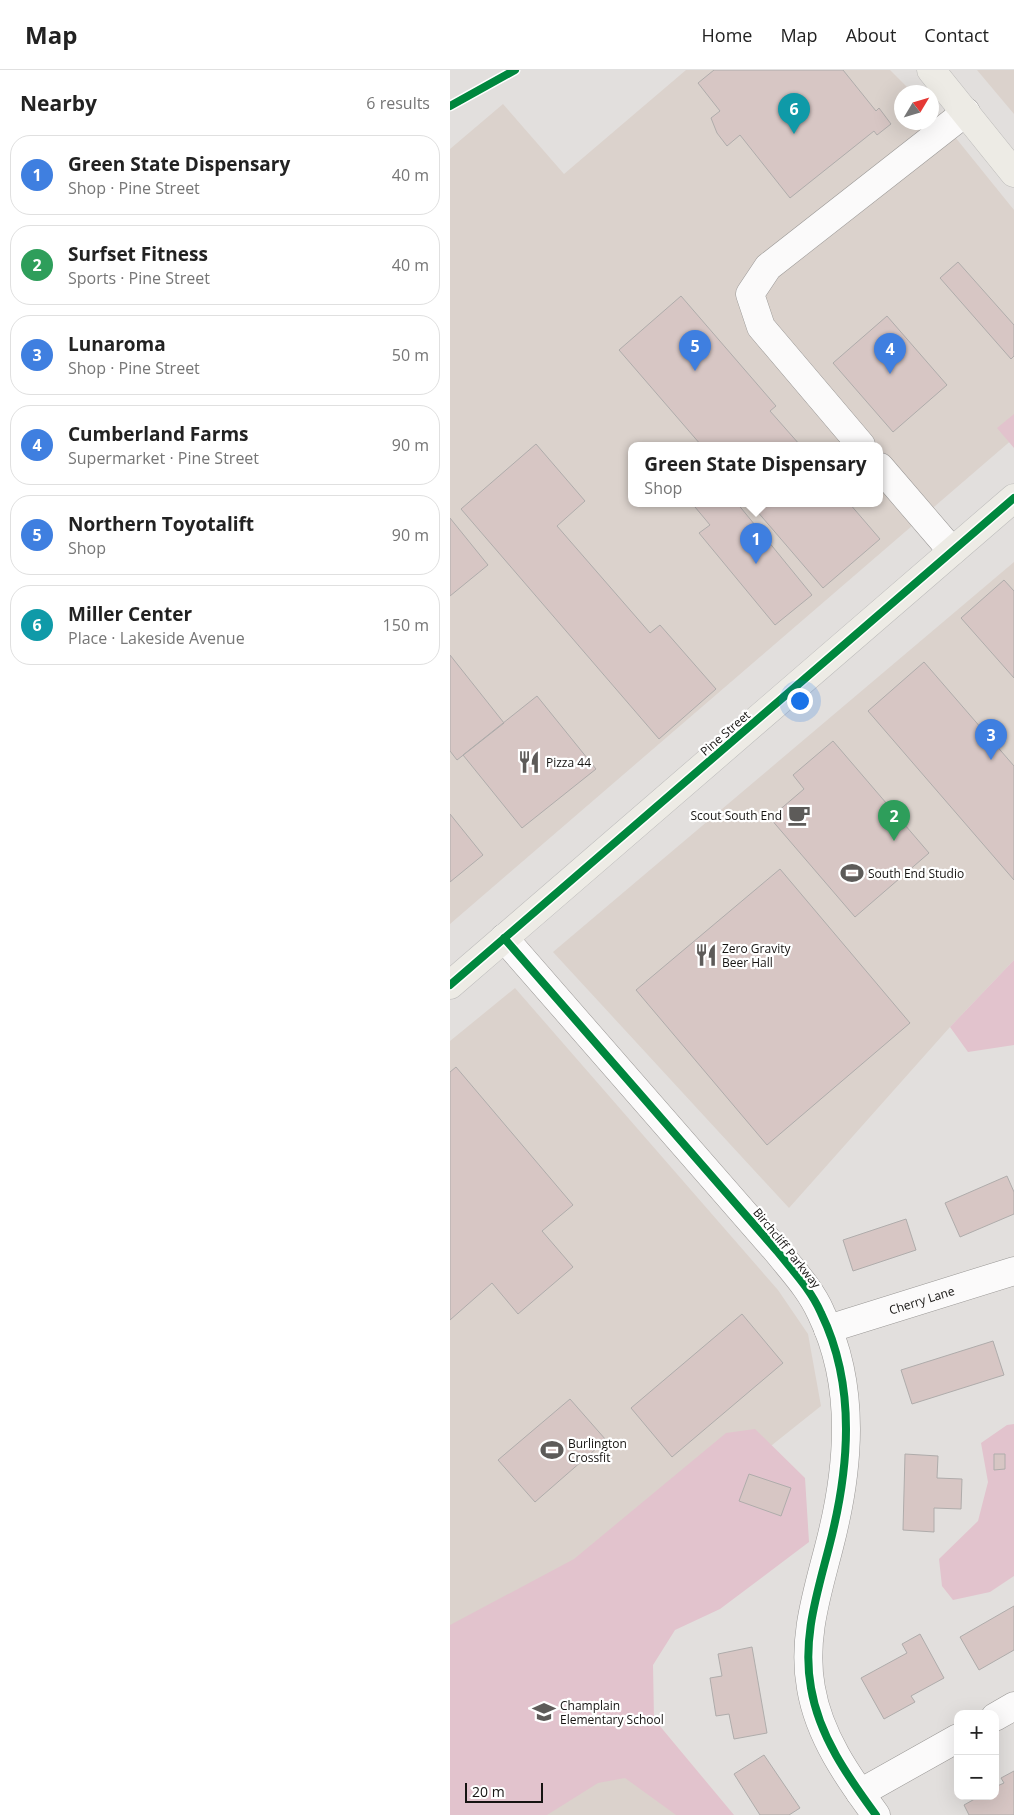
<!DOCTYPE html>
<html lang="en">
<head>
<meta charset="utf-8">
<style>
  :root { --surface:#fff; --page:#f6f6f6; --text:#222; --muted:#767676; --line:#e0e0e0; --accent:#0f766e }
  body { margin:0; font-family:"Open Sans",sans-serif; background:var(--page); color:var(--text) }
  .controls { position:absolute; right:15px; bottom:15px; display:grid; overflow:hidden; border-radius:10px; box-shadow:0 5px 20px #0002 }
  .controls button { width:45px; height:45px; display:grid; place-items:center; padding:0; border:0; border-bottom:1px solid var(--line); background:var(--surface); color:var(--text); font:25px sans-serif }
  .compass { position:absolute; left:444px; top:15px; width:45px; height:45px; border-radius:50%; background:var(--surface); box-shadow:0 5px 20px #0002; rotate:52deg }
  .scale { position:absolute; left:15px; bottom:12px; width:78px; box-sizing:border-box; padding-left:5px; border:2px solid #161412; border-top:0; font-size:14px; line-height:18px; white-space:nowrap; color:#161412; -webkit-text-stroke:4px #fff; paint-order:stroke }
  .you { position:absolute; left:349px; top:630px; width:18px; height:18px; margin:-12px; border:4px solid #fff; border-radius:50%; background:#1a73e8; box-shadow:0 0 0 8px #1a73e833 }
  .badge { display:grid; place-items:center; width:32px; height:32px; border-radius:50%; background:var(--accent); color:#fff; font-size:16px; font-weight:700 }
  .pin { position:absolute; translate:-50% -41px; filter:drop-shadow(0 1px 2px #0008) }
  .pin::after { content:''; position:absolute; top:26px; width:18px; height:15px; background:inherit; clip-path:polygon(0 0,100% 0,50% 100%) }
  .popup { position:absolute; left:178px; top:372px; width:255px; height:65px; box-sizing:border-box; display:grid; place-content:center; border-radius:10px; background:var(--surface); filter:drop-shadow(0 1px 4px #0005); font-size:16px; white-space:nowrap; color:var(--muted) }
  .popup b { font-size:19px; color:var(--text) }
  .popup::after { content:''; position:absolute; left:50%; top:100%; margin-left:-10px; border:10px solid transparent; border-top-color:var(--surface) }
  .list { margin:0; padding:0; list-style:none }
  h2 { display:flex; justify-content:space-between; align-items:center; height:65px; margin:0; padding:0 20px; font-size:21px }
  h2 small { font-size:16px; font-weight:400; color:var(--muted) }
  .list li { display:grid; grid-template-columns:32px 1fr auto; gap:15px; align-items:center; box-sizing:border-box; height:80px; margin:0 10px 10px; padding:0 10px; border:1px solid var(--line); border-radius:20px }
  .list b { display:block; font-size:19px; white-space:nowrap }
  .list p { margin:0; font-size:16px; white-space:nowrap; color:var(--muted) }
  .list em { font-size:16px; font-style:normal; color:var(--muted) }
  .map { position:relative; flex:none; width:564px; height:1745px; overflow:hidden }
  header { display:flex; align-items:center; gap:30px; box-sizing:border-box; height:70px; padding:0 25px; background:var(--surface); border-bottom:1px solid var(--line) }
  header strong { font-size:24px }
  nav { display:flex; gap:28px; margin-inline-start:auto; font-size:18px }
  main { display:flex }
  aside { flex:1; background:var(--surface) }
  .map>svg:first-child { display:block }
  .built { fill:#dbd2cc; fill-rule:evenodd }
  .green { fill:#e2c3cd }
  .building { fill:#d7c6c4; stroke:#afacab }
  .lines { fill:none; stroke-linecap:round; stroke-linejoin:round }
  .minor-casing { stroke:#999795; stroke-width:29 }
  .major-casing { stroke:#bdbcbb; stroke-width:29 }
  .minor { stroke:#fbfafa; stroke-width:28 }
  .major { stroke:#edebe5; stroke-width:28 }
  .cycleway-casing { stroke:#fff; stroke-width:11 }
  .cycleway { stroke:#00873e; stroke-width:8 }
  .labels { text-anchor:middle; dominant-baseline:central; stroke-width:4.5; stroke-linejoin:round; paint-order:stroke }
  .street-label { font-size:12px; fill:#161412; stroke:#fff }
  .poi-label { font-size:12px; fill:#161412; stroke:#fff; text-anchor:start }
</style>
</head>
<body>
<header>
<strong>Map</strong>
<nav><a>Home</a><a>Map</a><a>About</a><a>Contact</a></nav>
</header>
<main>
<aside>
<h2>Nearby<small>6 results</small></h2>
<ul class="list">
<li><span class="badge" style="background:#3f7fe0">1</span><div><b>Green State Dispensary</b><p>Shop · Pine Street</p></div><em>40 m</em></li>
<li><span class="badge" style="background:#2e9e5b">2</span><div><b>Surfset Fitness</b><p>Sports · Pine Street</p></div><em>40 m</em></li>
<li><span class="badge" style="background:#3f7fe0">3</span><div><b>Lunaroma</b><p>Shop · Pine Street</p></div><em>50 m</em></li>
<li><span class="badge" style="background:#3f7fe0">4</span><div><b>Cumberland Farms</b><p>Supermarket · Pine Street</p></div><em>90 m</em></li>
<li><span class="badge" style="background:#3f7fe0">5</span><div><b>Northern Toyotalift</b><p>Shop</p></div><em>90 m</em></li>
<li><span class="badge" style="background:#0f9aa8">6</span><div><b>Miller Center</b><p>Place · Lakeside Avenue</p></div><em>150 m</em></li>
</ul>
</aside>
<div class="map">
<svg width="564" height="1745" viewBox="0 0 564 1745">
  <rect width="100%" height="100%" fill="#e2dfdd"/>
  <path class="built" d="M 236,0 L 440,0 L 462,22 L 452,22 L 452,52 L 482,52 L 482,43 L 505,67 L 564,140 L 564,368 L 0,854 L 0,79 L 53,34 L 114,104 ZM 182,375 L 430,375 L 430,433 L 182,433 Z
    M 527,0 L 564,0 L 564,44 Z
    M 564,492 L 564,890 L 500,957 L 339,1138 L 103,882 Z
    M 65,918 L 328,1220 L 358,1264 L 371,1336 L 115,1540 L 260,1745 L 0,1745 L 0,971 Z"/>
  <path class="green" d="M 564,344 L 564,378 L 547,358 Z
    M 564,890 L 564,975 L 518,982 L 500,957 Z
    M 564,1354 L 564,1506 L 540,1522 L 503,1530 L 492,1516 L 489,1489 L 528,1451 L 538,1412 L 531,1373 L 557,1355 Z
    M 305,1359 L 355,1408 L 359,1472 L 270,1539 L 225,1560 L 203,1595 L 204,1649 L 284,1745 L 226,1745 L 175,1708 L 148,1713 L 97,1745 L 0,1745 L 0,1555 L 124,1489 L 276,1363 Z"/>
  <path class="building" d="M 264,0 L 393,0 L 426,41 L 429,38 L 441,54 L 427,65 L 424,61 L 340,128 L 290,65 L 277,76 L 267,63 L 261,48 L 270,41 L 248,13 Z
    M 508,192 L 564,255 L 564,286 L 561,289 L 490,208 Z
    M 231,226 L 326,336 L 320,341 L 350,375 L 251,375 L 169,280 Z
    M 437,246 L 497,315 L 443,362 L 383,293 Z
    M 86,374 L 135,431 L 107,456 L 200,563 L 210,555 L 266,619 L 209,669 L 11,439 Z
    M 250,433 L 287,433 L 362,525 L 325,555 L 249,463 L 260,455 L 245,437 Z
    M 300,433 L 399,433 L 430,469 L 373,518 Z
    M 0,448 L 38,495 L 0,526 Z
    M 554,510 L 564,521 L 564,608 L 511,548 Z
    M 0,585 L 54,653 L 7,690 L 0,681 Z
    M 474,592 L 564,696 L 564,810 L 418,641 Z
    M 87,626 L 146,699 L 72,758 L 13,685 Z
    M 383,671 L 479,783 L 405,847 L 320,748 L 354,719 L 343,705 Z
    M 0,744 L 33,785 L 0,812 Z
    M 330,799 L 460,953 L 317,1075 L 186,920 Z
    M 6,997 L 123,1135 L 92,1161 L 123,1197 L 68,1244 L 42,1213 L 0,1250 L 0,1002 Z
    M 557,1106 L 564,1122 L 564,1144 L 510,1167 L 495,1133 Z
    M 456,1149 L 466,1180 L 403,1201 L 393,1170 Z
    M 292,1244 L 333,1293 L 222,1387 L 181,1338 Z
    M 543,1271 L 554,1305 L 462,1334 L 451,1300 Z
    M 120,1329 L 156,1370 L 85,1432 L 48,1390 Z
    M 455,1384 L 488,1386 L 487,1408 L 512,1409 L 511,1439 L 484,1438 L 484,1462 L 453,1460 Z
    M 544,1384 L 555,1384 L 555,1399 L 544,1400 Z
    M 299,1404 L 341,1418 L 331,1446 L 289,1431 Z
    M 564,1536 L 564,1580 L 529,1600 L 510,1567 Z
    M 470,1564 L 494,1608 L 461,1626 L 465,1632 L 434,1649 L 411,1608 L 457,1583 L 452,1574 Z
    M 302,1577 L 317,1663 L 284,1669 L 279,1644 L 266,1646 L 260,1608 L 272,1606 L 268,1584 Z
    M 314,1685 L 350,1738 L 339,1745 L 310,1745 L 284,1704 Z
    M 564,1701 L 564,1745 L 519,1745 L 514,1735 L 530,1726 L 545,1726 L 545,1717 L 554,1713 L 551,1708 Z"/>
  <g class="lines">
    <defs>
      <g id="minor">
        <path d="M 411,375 L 311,257 L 300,224 L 318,197 L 516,42"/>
        <path d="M 430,397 L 502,481"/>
        <path d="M 54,868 L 327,1181 C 343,1201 361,1220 371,1243 C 407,1317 399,1400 379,1477 C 367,1524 352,1569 361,1618 C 369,1666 398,1707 426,1745"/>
        <path id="s1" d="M 378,1259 L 564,1201"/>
        <path d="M 545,1647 L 564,1636"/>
        <path d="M 410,1723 L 508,1668"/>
      </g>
      <path id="major" d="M 481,0 L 564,103
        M 0,915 L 564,428"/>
    </defs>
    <use href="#minor" class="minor-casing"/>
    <use href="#major" class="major-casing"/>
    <use href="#minor" class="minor"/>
    <use href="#major" class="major"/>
    <defs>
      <path id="cycleway" d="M 0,36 L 65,0
        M 54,868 L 327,1181 C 343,1201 361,1220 371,1243 C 407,1317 399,1400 379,1477 C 367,1524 352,1569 361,1618 C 369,1666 398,1707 426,1745
        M 0,915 L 564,428"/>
    </defs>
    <use href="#cycleway" class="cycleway-casing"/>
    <use href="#cycleway" class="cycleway"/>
  </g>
  <defs>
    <symbol id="restaurant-bare" viewBox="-9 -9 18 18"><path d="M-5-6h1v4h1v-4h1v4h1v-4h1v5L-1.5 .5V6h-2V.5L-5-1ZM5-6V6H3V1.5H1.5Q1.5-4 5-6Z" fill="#5d5b59" stroke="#fff" stroke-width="2.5" paint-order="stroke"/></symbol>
    <symbol id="cafe-bare" viewBox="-9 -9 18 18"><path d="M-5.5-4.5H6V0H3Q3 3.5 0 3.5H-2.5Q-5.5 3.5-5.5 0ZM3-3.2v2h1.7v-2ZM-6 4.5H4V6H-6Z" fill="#5d5b59" stroke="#fff" stroke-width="2.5" paint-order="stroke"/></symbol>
    <symbol id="stadium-bare" viewBox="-9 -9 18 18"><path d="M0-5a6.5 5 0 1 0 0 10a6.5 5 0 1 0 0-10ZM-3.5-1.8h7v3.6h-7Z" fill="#5d5b59" stroke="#fff" stroke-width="2.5" paint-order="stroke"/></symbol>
    <symbol id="school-bare" viewBox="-9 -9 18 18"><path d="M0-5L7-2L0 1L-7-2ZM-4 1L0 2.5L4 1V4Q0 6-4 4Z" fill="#5d5b59" stroke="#fff" stroke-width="2.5" paint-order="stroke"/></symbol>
  </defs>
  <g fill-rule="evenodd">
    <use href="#restaurant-bare" x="63" y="676" width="32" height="32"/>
    <use href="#cafe-bare" x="333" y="729" width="32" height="32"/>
    <use href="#stadium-bare" x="386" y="787" width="32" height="32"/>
    <use href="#restaurant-bare" x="240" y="869" width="32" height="32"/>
    <use href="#stadium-bare" x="86" y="1364" width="32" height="32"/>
    <use href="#school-bare" x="78" y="1626" width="32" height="32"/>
  </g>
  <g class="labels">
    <g class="street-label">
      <text transform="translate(275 663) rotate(-41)">Pine Street</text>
      <text transform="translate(337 1178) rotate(51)">Birchcliff Parkway</text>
      <text stroke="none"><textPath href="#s1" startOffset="98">Cherry Lane</textPath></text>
    </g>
    <g class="poi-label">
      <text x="96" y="692">Pizza 44</text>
      <text x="332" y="745" text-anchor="end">Scout South End</text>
      <text x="418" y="803">South End Studio</text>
      <text x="272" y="878">Zero Gravity<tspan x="272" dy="14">Beer Hall</tspan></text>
      <text x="118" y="1373">Burlington<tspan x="118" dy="14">Crossfit</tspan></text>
      <text x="110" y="1635">Champlain<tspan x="110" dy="14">Elementary School</tspan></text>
    </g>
  </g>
</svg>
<div class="controls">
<button>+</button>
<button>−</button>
</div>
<svg class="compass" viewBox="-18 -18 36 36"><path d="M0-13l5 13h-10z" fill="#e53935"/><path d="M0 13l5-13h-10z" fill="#767676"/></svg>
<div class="scale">20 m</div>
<div class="you"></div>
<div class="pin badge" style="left:306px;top:494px;background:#3f7fe0">1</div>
<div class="popup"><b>Green State Dispensary</b>Shop</div>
<div class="pin badge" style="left:444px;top:771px;background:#2e9e5b">2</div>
<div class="pin badge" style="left:541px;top:690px;background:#3f7fe0">3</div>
<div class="pin badge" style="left:440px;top:304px;background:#3f7fe0">4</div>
<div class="pin badge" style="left:245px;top:301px;background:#3f7fe0">5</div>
<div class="pin badge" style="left:344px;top:64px;background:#0f9aa8">6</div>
</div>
</main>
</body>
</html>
